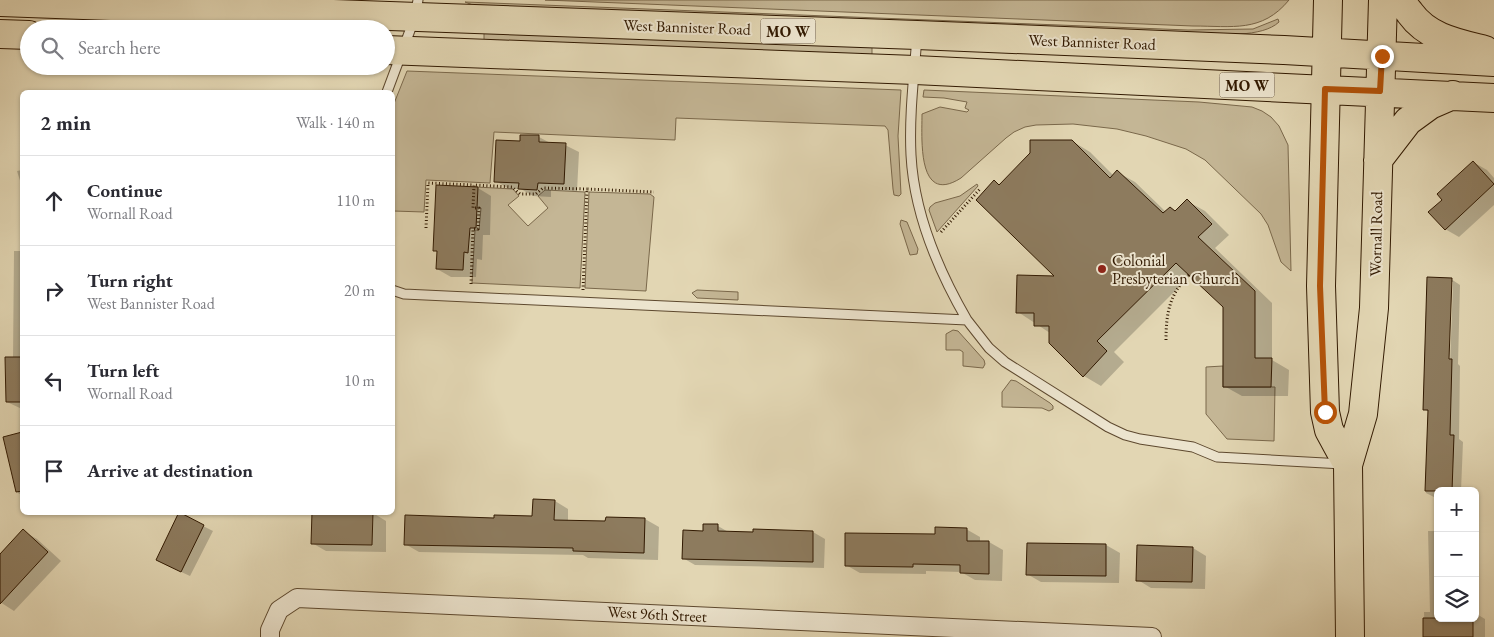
<!DOCTYPE html>
<html lang="en">
<head>
<meta charset="utf-8">
<style>
  :root { --surface:#fff; --page:#f7f7f7; --text:#2b2b33; --muted:#7c7c81; --line:#e1e1e2 }
  body { margin:0; font-family:"EB Garamond",serif; background:var(--page); color:var(--text) }
  .controls { position:absolute; right:15px; bottom:15px; display:grid; overflow:hidden; border-radius:8px; box-shadow:0 1px 4px #0004 }
  .controls button { width:45px; height:45px; display:grid; place-items:center; padding:0; border:0; border-bottom:1px solid var(--line); background:var(--surface); color:var(--text); font:25px sans-serif }
  .stop { position:absolute; width:15px; height:15px; margin:-11px; border:4px solid #b45309; border-radius:50%; background:#fff }
  .stop.end { background:#b45309; border-color:#fff; box-shadow:0 1px 5px #0008 }
  .list { margin:0; padding:0; list-style:none }
  h2 { display:flex; justify-content:space-between; align-items:center; height:65px; margin:0; padding:0 20px; font-size:21px }
  h2 small { font-size:16px; font-weight:400; color:var(--muted) }
  .list li { display:grid; grid-template-columns:32px 1fr auto; gap:15px; align-items:center; box-sizing:border-box; height:90px; padding:0 20px; border-top:1px solid var(--line) }
  .list b { display:block; font-size:19px; white-space:nowrap }
  .list p { margin:0; font-size:16px; white-space:nowrap; color:var(--muted) }
  .list em { font-size:16px; font-style:normal; color:var(--muted) }
  .icon { flex:none; width:28px; height:28px; fill:none; stroke:currentColor; stroke-width:2; stroke-linecap:round; stroke-linejoin:round }
  .map { position:relative; flex:none; width:1494px; height:637px; overflow:hidden }
  .search { position:absolute; background:var(--surface); box-shadow:0 1px 4px #0004; left:20px; top:20px; width:375px; height:55px; display:flex; align-items:center; gap:12px; box-sizing:border-box; padding:0 18px; border-radius:28px; color:var(--muted); font-size:19px }
  .panel { position:absolute; background:var(--surface); box-shadow:0 1px 4px #0004; left:20px; top:90px; width:375px; height:425px; border-radius:8px }
  .map>svg:first-child { display:block }
  .green { fill:#c4b695; stroke:#7a684b }
  .shadow { fill:#0003; fill-rule:evenodd }
  .building { fill:#8d7b5e; stroke:#311901 }
  .lines { fill:none; stroke-linecap:round; stroke-linejoin:round }
  .service-casing { stroke:#5d482e; stroke-width:11 }
  .minor-casing { stroke:#5d482e; stroke-width:20 }
  .primary-casing { stroke:#311901; stroke-width:30 }
  .path { stroke:#311901; stroke-width:3; stroke-dasharray:1 2.5; stroke-linecap:butt }
  .service { stroke:#ece4ce; stroke-width:9 }
  .minor { stroke:#ece4ce; stroke-width:18 }
  .primary { stroke:#e2d6b3; stroke-width:28 }
  .route { stroke:#b45309; stroke-width:6 }
  .poi-dot { fill:#8f2418; stroke:#ece4ce; stroke-width:2 }
  .labels { text-anchor:middle; dominant-baseline:central; stroke-width:4; stroke-linejoin:round; paint-order:stroke }
  .shield { fill:#ece4ce; stroke:#69563e; stroke-width:1 }
  .shield-label { font-size:15px; font-weight:bold; fill:#311901 }
  .street-label { font-size:16px; fill:#311901; stroke:#ece4ce }
  .poi-label { font-size:16px; fill:#311901; stroke:#ece4ce; text-anchor:start }
</style>
</head>
<body>
<div class="map">
<svg width="1494" height="637" viewBox="0 0 1494 637">
  <rect width="100%" height="100%" fill="#e2d6b3"/>
  <filter id="stains"><feTurbulence type="fractalNoise" baseFrequency=".004" numOctaves="4"/><feColorMatrix values="0 0 0 0 .2 0 0 0 0 .09 0 0 0 0 .02 0 0 0 .5 -.17"/></filter>
  <radialGradient id="worn" r=".72"><stop offset=".6" stop-color="#630" stop-opacity="0"/><stop offset="1" stop-color="#630" stop-opacity=".3"/></radialGradient>
  <path class="green" d="M 545,0 L 1289,0 C 1262,33 1232,26 1193,26 Z
    M 465,2 L 1188,30 L 1253,29 L 1278,19 L 1279,22 C 1262,38 1220,34 1198,34 L 473,5 Z
    M 484,31 L 864,46 L 872,47 L 872,57 L 484,41 Z
    M 407,71 L 901,90 L 898,136 L 901,194 L 899,196 L 894,195 L 893,189 L 888,130 L 885,126 L 676,118 L 675,140 L 494,132 L 490,183 L 426,180 L 424,212 L 393,211 L 393,106 Z
    M 924,90 L 1199,102 L 1252,107 L 1262,111 L 1271,117 L 1279,126 L 1288,145 L 1291,271 L 1281,262 L 1268,225 L 1261,214 L 1205,160 L 1186,149 L 1146,136 L 1117,129 L 1073,124 L 1036,125 L 1025,127 L 1014,132 L 1006,138 L 961,178 C 917,206 922,139 922,114 L 940,107 L 967,112 L 969,110 L 965,108 L 967,102 L 944,98 L 923,97 Z
    M 977,184 L 978,186 L 937,232 L 929,210 L 930,207 L 935,203 L 960,196 Z
    M 476,187 L 513,189 L 519,196 L 508,205 L 528,226 L 548,208 L 538,196 L 545,190 L 585,192 L 580,288 L 472,283 L 475,230 L 479,230 L 481,208 L 475,207 Z
    M 589,192 L 650,194 L 654,197 L 646,291 L 585,288 Z
    M 901,220 L 907,222 L 918,249 L 917,254 L 910,255 L 900,224 Z
    M 697,290 L 738,292 L 738,300 L 697,298 L 692,293 Z
    M 953,330 L 958,331 L 984,360 L 985,364 L 983,368 L 963,366 L 963,352 L 960,350 L 946,350 L 946,334 Z
    M 1223,366 L 1223,387 L 1275,387 L 1274,441 L 1227,439 L 1206,414 L 1206,367 Z
    M 1011,380 L 1016,381 L 1050,403 L 1053,406 L 1053,409 L 1049,411 L 1042,408 L 1002,407 L 1002,392 Z"/>
  <path class="shadow" d="M 539,137 L 552,144 L 565,145 L 579,152 L 577,191 L 551,190 L 551,197 L 533,196 L 521,189 L 509,189 L 496,181 L 521,142 Z
    M 1072,141 L 1090,152 L 1114,176 L 1117,172 L 1135,182 L 1166,212 L 1176,212 L 1187,201 L 1205,211 L 1229,235 L 1215,248 L 1272,303 L 1272,360 L 1289,370 L 1288,396 L 1242,396 L 1224,386 L 1224,307 L 1191,275 L 1114,352 L 1124,362 L 1101,386 L 1084,376 L 1050,333 L 1018,312 L 1057,277 L 994,182 L 1001,185 Z
    M 1473,162 L 1487,170 L 1494,178 L 1494,205 L 1459,237 L 1445,229 L 1443,200 Z
    M 22,170 L 22,187 L 17,171 Z
    M 478,188 L 491,196 L 490,235 L 483,235 L 482,260 L 477,259 L 476,277 L 451,277 L 437,269 L 438,252 L 434,250 Z
    M 14,251 L 22,251 L 22,409 L 7,402 L 13,359 Z
    M 1428,279 L 1451,279 L 1460,285 L 1458,364 L 1460,366 L 1459,439 L 1463,442 L 1461,491 L 1438,491 L 1438,499 L 1426,493 L 1429,412 L 1424,409 ZM 1450,282 L 1453,282 L 1450,365 L 1447,365 Z
    M 22,434 L 22,495 L 18,493 L 5,438 Z
    M 555,501 L 568,509 L 568,522 L 606,523 L 607,519 L 645,519 L 659,527 L 658,560 L 588,558 L 583,555 L 419,552 L 405,544 L 495,519 L 533,517 Z
    M 373,513 L 386,521 L 386,552 L 326,551 L 312,543 Z
    M 179,514 L 213,531 L 190,576 L 166,565 Z
    M 718,526 L 730,533 L 754,533 L 754,531 L 813,532 L 825,539 L 824,568 L 695,565 L 683,558 L 704,532 Z
    M 966,529 L 980,537 L 980,542 L 989,542 L 1003,550 L 1002,581 L 975,580 L 961,572 L 926,571 L 926,574 L 860,573 L 846,565 L 936,535 Z
    M 23,531 L 37,539 L 61,561 L 14,611 L 0,602 L 0,556 Z
    M 1428,531 L 1438,531 L 1438,618 L 1475,618 L 1475,613 L 1485,619 L 1485,637 L 1425,637 L 1424,612 L 1430,612 Z
    M 1028,544 L 1106,545 L 1120,553 L 1119,583 L 1041,582 L 1027,574 Z
    M 1193,548 L 1206,556 L 1205,589 L 1151,588 L 1138,580 Z"/>
  <path class="building" d="M 520,135 L 539,135 L 539,142 L 566,143 L 564,184 L 538,183 L 537,190 L 518,189 L 519,183 L 494,182 L 496,140 L 520,141 Z
    M 1030,140 L 1072,140 L 1110,178 L 1117,170 L 1163,213 L 1170,207 L 1175,211 L 1187,199 L 1212,224 L 1198,237 L 1255,291 L 1255,358 L 1272,358 L 1271,387 L 1223,387 L 1223,307 L 1176,263 L 1097,341 L 1107,351 L 1083,377 L 1049,343 L 1049,326 L 1034,326 L 1034,313 L 1016,313 L 1017,275 L 1054,276 L 976,200 L 994,180 L 999,185 L 1030,153 Z
    M 1473,161 L 1494,184 L 1445,230 L 1428,212 L 1442,200 L 1437,194 Z
    M 436,185 L 478,187 L 476,228 L 470,228 L 468,253 L 464,252 L 463,270 L 436,269 L 437,251 L 433,251 Z
    M 1427,277 L 1452,278 L 1449,359 L 1452,359 L 1450,435 L 1454,435 L 1452,491 L 1425,491 L 1428,410 L 1423,410 Z
    M 5,357 L 22,357 L 22,402 L 6,402 Z
    M 22,432 L 22,491 L 16,492 L 3,437 Z
    M 533,499 L 555,500 L 554,520 L 605,521 L 606,517 L 645,518 L 644,553 L 573,551 L 573,548 L 404,545 L 405,515 L 494,518 L 494,515 L 532,516 Z
    M 179,512 L 204,525 L 181,572 L 156,560 Z
    M 312,512 L 373,512 L 372,545 L 311,544 Z
    M 703,524 L 718,524 L 718,531 L 753,532 L 753,529 L 813,531 L 813,562 L 682,559 L 683,530 L 703,531 Z
    M 935,527 L 967,528 L 967,541 L 989,541 L 989,574 L 960,573 L 960,565 L 913,564 L 913,567 L 845,566 L 845,533 L 935,534 Z
    M 23,529 L 48,552 L 0,604 L 0,554 Z
    M 1027,543 L 1106,544 L 1106,576 L 1026,575 Z
    M 1137,545 L 1193,547 L 1192,582 L 1136,581 Z
    M 1423,618 L 1473,618 L 1473,637 L 1423,637 Z"/>
  <g class="lines">
    <defs>
      <path id="service" d="M 917,37 C 914,76 909,116 911,155 C 914,214 938,270 967,320
        M 387,92 L 415,17 L 418,0
        M 392,290 L 404,294 L 967,320 L 989,348 L 1005,362 L 1108,427 L 1125,435 L 1140,439 L 1193,447 L 1217,457 L 1343,464"/>
      <path id="minor" d="M 270,637 L 270,630 L 279,610 L 297,598 L 1152,637"/>
      <path id="primary" d="M 1328,0 L 1321,286 L 1325,412 L 1329,430 L 1348,465
        M 1403,0 C 1403,5 1407,9 1410,13 C 1428,38 1457,43 1485,50
        M 0,2 L 917,35 L 1284,50 L 1494,62
        M 0,34 L 29,35
        M 386,50 L 915,70 L 1494,98
        M 1378,160 L 1408,121 L 1430,105 L 1453,95
        M 1350,637 L 1348,465 L 1363,414 L 1374,308 L 1383,0"/>
    </defs>
    <use href="#service" class="service-casing"/>
    <use href="#minor" class="minor-casing"/>
    <use href="#primary" class="primary-casing"/>
    <path class="path" d="M 426,228 L 428,183 L 474,185
      M 941,232 L 980,189
      M 471,284 L 473,229 L 478,229 L 479,208 L 473,208 L 474,185 L 512,187 L 520,194 L 536,194 L 543,188 L 587,189
      M 583,290 L 587,189 L 654,192
      M 1166,340 C 1166,315 1169,294 1189,275"/>
    <use href="#service" class="service"/>
    <use href="#minor" class="minor"/>
    <use href="#primary" class="primary"/>
  </g>
  <g class="lines">
    <path class="route" d="M 1325,412 L 1320,286 L 1325,89 L 1380,91 L 1382,56"/>
  </g>
  <circle class="poi-dot" cx="1102" cy="269" r="5"/>
  <g class="labels">
    <g class="shield">
      <rect x="760.5" y="18.5" width="55" height="25" rx="4"/>
      <rect x="1219.5" y="72.5" width="55" height="25" rx="4"/>
    </g>
    <g class="shield-label">
      <text x="788" y="31">MO W</text>
      <text x="1247" y="85">MO W</text>
    </g>
    <g class="street-label">
      <text transform="translate(687 27) rotate(2)">West Bannister Road</text>
      <text transform="translate(1092 42) rotate(2)">West Bannister Road</text>
      <text transform="translate(1376 234) rotate(-89)">Wornall Road</text>
      <text transform="translate(657 614) rotate(3)">West 96th Street</text>
    </g>
    <g class="poi-label">
      <text x="1112" y="260">Colonial<tspan x="1112" dy="18">Presbyterian Church</tspan></text>
    </g>
  </g>
  <rect width="100%" height="100%" filter="url(#stains)"/>
  <rect width="100%" height="100%" fill="url(#worn)"/>
</svg>
<div class="controls">
<button>+</button>
<button>−</button>
<button><svg class="icon" aria-label="layers" viewBox="0 0 24 24"><path d="M12 4l9 5-9 5-9-5zM3 14l9 5 9-5"/></svg></button>
</div>
<div class="stop" style="left:1325px;top:412px"></div>
<div class="stop end" style="left:1382px;top:56px"></div>
<div class="search"><svg class="icon" aria-label="search" viewBox="0 0 24 24"><circle cx="10" cy="10" r="6"/><path d="M15 15l6 6"/></svg>Search here</div>
<section class="panel">
<h2>2 min<small>Walk · 140 m</small></h2>
<ul class="list">
<li><svg class="icon" aria-label="ahead" viewBox="0 0 24 24"><path d="M12 20V5M6 11l6-6 6 6"/></svg><div><b>Continue</b><p>Wornall Road</p></div><em>110 m</em></li>
<li><svg class="icon" aria-label="right" viewBox="0 0 24 24"><path d="M7 20v-9h11M14 6l5 5-5 5"/></svg><div><b>Turn right</b><p>West Bannister Road</p></div><em>20 m</em></li>
<li><svg class="icon" aria-label="left" viewBox="0 0 24 24"><path d="M17 20v-9H6M10 6l-5 5 5 5"/></svg><div><b>Turn left</b><p>Wornall Road</p></div><em>10 m</em></li>
<li><svg class="icon" aria-label="arrive" viewBox="0 0 24 24"><path d="M6 21V4h12l-3 4 3 4H6"/></svg><div><b>Arrive at destination</b></div></li>
</ul>
</section>
</div>
</body>
</html>
